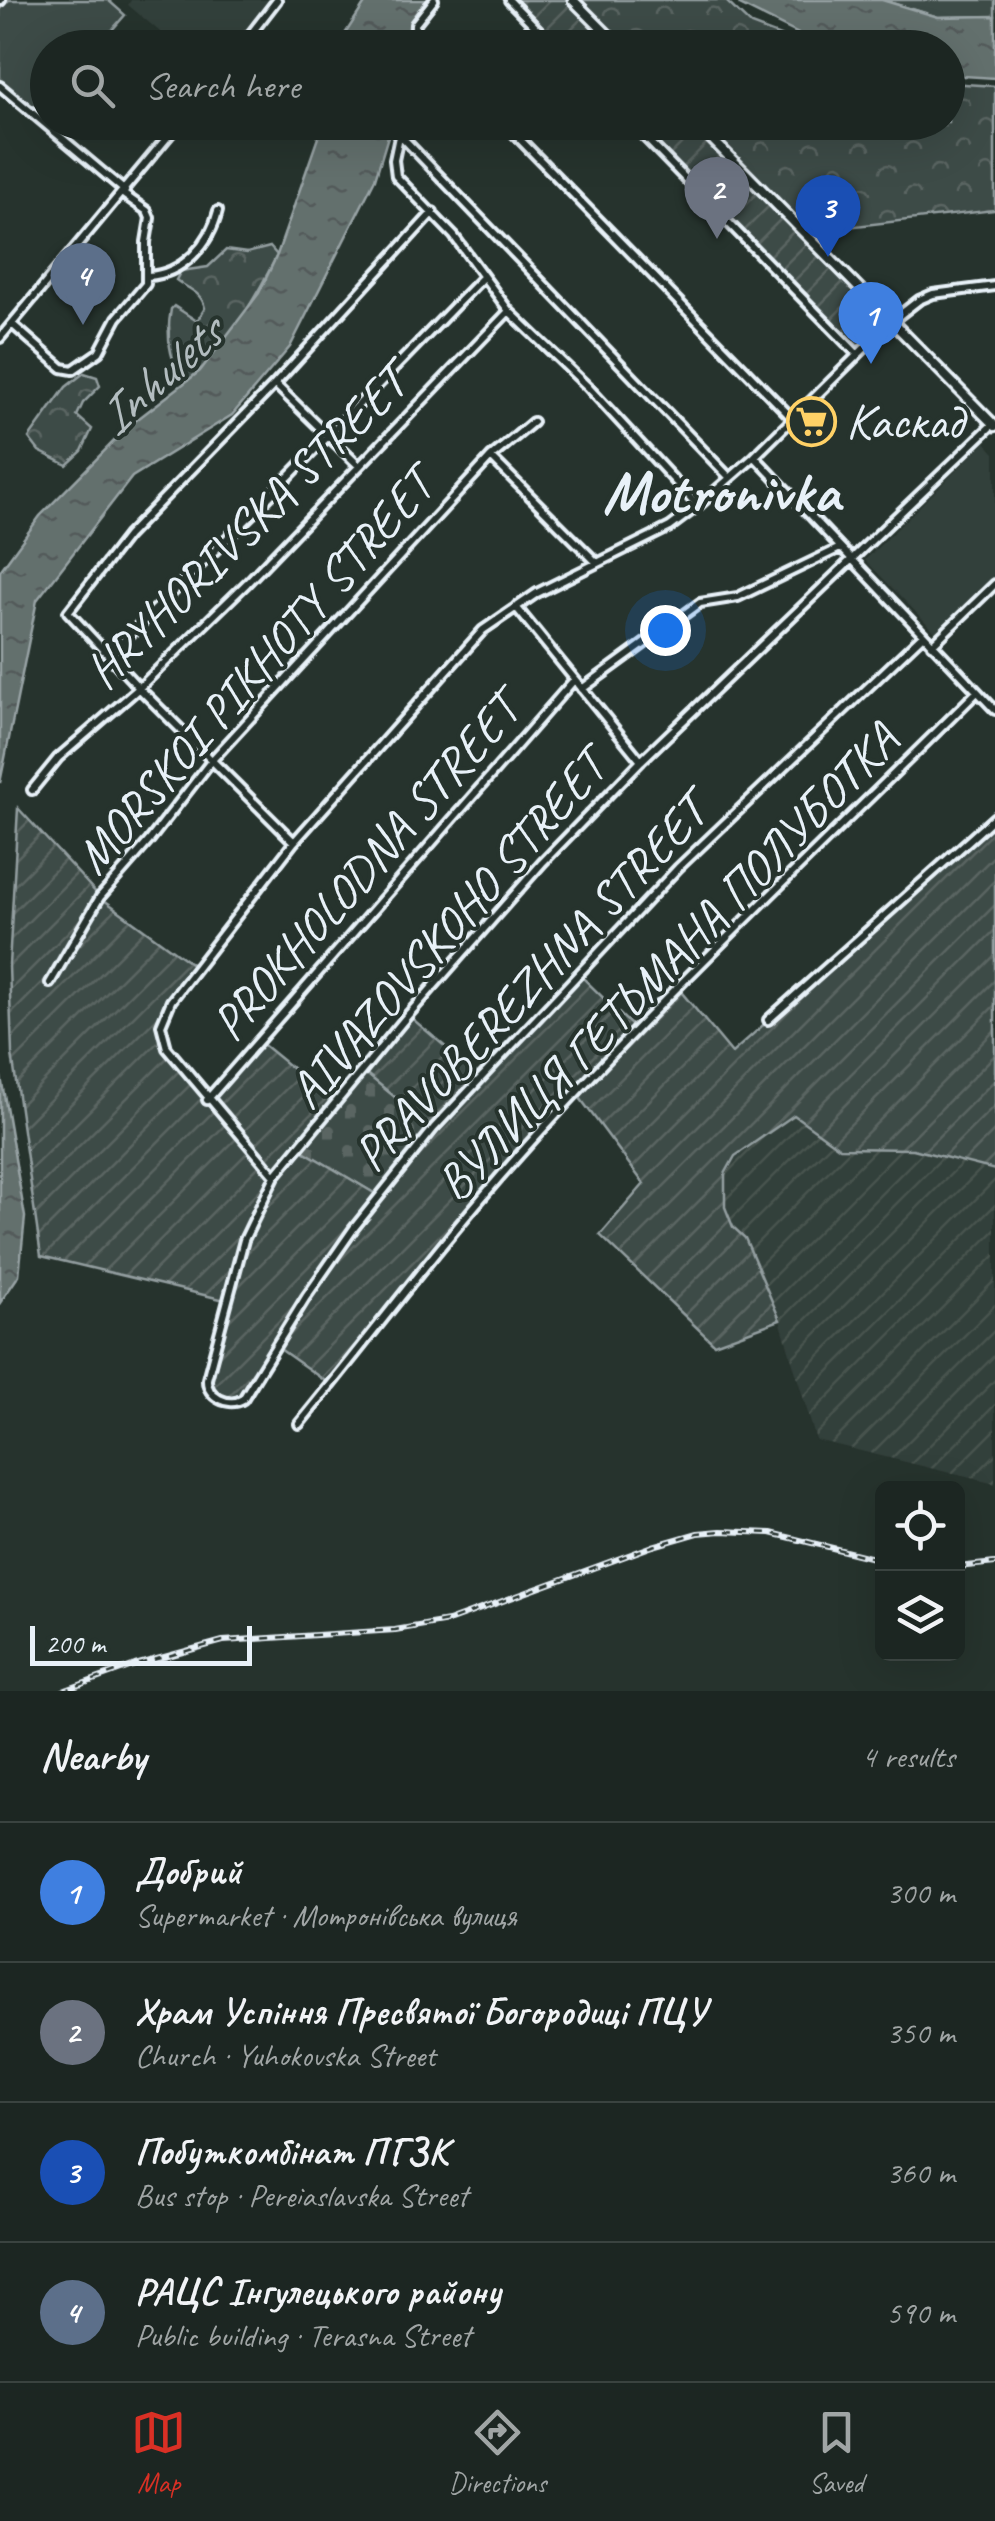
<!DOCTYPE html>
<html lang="en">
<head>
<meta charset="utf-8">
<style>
  :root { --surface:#1c2622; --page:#252e2a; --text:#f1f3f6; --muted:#a0a5a5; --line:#3a4340; --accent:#d93025 }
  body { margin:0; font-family:Caveat,sans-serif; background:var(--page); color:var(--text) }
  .controls { position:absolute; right:30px; bottom:30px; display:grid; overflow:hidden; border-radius:15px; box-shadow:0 10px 40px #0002 }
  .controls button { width:90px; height:90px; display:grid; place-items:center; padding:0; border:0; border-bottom:2px solid var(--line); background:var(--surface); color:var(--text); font:50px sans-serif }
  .scale { position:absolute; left:30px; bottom:25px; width:222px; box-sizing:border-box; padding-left:10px; border:5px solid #e8f1f8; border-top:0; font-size:28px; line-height:35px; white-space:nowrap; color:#e8f1f8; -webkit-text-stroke:8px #26332d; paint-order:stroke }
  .you { position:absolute; left:665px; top:630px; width:35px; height:35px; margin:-25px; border:8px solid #fff; border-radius:50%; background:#1a73e8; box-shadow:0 0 0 15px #1a73e833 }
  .badge { display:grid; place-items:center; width:65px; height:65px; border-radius:50%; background:var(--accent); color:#fff; font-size:32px; font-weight:700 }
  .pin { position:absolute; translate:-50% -82px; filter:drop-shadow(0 2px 5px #0008) }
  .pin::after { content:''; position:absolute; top:52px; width:35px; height:30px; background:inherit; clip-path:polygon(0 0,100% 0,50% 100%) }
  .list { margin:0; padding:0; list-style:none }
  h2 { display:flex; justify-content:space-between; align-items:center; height:130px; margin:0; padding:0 40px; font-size:42px }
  h2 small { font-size:32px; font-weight:400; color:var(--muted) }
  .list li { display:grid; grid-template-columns:65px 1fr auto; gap:30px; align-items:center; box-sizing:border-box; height:140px; padding:0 40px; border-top:2px solid var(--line) }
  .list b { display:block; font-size:38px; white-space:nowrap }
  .list p { margin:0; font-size:32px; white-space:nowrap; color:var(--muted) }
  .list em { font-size:32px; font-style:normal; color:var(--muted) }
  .icon { flex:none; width:55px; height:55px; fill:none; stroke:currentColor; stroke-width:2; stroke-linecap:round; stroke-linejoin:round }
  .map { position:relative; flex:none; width:995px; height:1691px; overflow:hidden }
  .search { position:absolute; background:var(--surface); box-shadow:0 10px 40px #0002; left:30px; right:30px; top:30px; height:110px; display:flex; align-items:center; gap:25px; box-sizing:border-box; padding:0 35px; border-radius:55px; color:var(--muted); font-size:38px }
  .sheet { height:690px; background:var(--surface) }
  nav { display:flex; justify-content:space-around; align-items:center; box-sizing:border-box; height:140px; border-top:2px solid var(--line); background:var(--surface); font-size:28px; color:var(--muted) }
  nav a { display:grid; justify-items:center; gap:5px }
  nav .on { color:var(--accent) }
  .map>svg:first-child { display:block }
  .built { fill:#333f3a }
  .industrial { fill:url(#industrial-furrows) }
  .green { fill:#3e4b47; stroke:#939ea0; stroke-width:2.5 }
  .forest { fill:url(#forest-crowns); stroke:#939ea0; stroke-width:2.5 }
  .cemetery { fill:url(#cemetery-stones); stroke:#939ea0; stroke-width:2.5 }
  .garden { fill:url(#garden-furrows); stroke:#939ea0; stroke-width:2.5 }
  .water { fill:url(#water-ripples); stroke:#98a3a5; stroke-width:2.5 }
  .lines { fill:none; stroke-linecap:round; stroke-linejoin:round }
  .minor-casing { stroke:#e8f1f8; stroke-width:14 }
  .tertiary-casing { stroke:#e8f1f8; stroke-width:15 }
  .minor { stroke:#26332d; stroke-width:6 }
  .tertiary { stroke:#26332d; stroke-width:8 }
  .rail-casing { stroke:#e8f1f8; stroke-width:6 }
  .rail { stroke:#26332d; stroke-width:2.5; stroke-dasharray:8; stroke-linecap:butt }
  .labels { text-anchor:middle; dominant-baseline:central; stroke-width:8; stroke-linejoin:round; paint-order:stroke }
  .poi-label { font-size:50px; fill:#e8f1f8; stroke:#26332d; text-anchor:start }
  .street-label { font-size:50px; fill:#e8f1f8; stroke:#26332d }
  .water-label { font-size:52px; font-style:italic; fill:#b3bdc0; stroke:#26332d }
  .district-label { font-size:60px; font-weight:bold; fill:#e8f1f8; stroke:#26332d }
</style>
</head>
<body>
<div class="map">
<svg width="995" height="1691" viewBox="0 0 995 1691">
  <defs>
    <pattern id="industrial-furrows" width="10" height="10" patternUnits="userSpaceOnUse" patternTransform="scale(2.5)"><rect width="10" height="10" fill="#333f3a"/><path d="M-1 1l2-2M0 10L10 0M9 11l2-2" fill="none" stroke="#47524e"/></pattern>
    <pattern id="forest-crowns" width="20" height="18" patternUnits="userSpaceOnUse" patternTransform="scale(2.5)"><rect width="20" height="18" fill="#3e4b47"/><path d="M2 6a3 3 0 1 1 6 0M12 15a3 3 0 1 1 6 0" fill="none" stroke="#5a6562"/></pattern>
    <pattern id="cemetery-stones" width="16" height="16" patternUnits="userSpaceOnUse" patternTransform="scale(2.5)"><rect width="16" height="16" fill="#3e4b47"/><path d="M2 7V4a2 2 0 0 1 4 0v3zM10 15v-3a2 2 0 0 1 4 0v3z" fill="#5a6562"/></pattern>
    <pattern id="garden-furrows" width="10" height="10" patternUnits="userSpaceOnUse" patternTransform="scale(2.5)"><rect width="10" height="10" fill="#3e4b47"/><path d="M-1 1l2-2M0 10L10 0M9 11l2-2" fill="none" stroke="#5a6562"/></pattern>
    <pattern id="water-ripples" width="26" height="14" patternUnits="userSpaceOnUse" patternTransform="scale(2.5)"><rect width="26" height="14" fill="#636f6d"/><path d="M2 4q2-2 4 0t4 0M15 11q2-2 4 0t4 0" fill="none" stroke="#535a5a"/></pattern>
  </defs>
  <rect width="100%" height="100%" fill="#26332d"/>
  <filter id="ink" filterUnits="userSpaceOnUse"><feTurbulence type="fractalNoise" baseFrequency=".01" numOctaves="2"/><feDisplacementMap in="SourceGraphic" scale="20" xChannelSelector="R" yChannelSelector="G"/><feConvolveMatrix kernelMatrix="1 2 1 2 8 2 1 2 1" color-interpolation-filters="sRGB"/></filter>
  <g filter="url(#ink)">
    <path class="built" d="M 131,0 L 277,0 L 240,48 L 178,47 L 128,5 Z
      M 985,442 L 995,453 L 995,578 L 938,635 L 865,560 Z"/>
    <path class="industrial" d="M 794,1115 L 840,1148 L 913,1149 L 995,1170 L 995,1484 L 816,1440 L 780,1320 L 745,1238 L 733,1227 L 725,1207 L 725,1174 L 735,1156 Z"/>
    <path class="green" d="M 9,0 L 108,0 L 125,15 L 97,47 L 48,48 L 47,107 L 41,114 L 0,80 L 0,10 Z
      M 882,0 L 995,0 L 995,16 L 938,17 Z"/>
    <path class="forest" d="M 573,0 L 725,0 L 751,25 L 809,47 L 621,47 Z
      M 948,83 L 995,86 L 995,210 L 804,232 L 695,123 L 948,122 Z
      M 270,247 L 277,255 C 255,300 225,352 185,383 C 169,361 166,335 171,309 L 174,306 L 197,321 L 205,308 C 201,291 189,290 176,280 L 181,271 L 208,267 L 226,250 L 247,253 Z
      M 84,373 L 97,377 L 100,386 L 83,403 L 77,416 L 92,429 L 82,451 L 67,465 L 39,451 L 29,438 L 66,387 Z"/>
    <path class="cemetery" d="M 363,1071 L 434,1128 L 379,1196 L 300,1149 Z"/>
    <path class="garden" d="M 510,0 L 573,0 L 621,47 L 556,47 Z
      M 630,123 L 695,123 L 892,321 L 857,354 Z
      M 18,808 L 100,897 L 197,968 C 186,982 169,998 163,1015 C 152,1045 190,1078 207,1099 L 260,1042 L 336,1104 L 300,1149 L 379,1196 L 434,1129 L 363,1071 L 408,1015 L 482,1078 L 579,974 L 636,1030 L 677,987 L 732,1053 L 995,817 L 995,1170 L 913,1149 L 840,1148 L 794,1115 L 735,1156 L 725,1174 L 725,1207 L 733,1227 L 745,1238 L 780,1320 L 714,1344 L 600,1235 L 644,1184 L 577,1094 L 517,1157 L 331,1385 L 277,1347 L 239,1403 L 216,1397 L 207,1388 L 229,1301 L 41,1256 L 12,1054 L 9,965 Z"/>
    <path class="water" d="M 367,0 L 426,0 L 416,13 L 406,47 L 344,48 L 345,34 Z
      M 738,0 L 882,0 L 938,17 L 995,16 L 995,78 L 948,75 L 948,48 L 825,47 L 740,5 Z
      M 323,123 L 387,123 L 388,136 L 375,179 L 290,347 L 232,415 L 132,477 L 37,600 L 0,783 L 0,571 L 40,516 L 130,425 L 200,371 L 259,293 L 277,255 Z
      M 0,1071 L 25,1217 L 19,1275 L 0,1303 Z"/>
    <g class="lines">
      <defs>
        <path id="minor" d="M 509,0 L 556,48
          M 0,1 L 1,0
          M 240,48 L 277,0
          M 414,48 L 415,24 L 434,0
          M 0,86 L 125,191
          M 402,122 L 394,160 L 396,176 L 454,236 L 509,311 L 588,387 L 698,506
          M 503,122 L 792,418
          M 630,122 L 857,354
          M 400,135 L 730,478
          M 148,276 C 183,274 210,244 218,211
          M 12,324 L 62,368 L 73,370 L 99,352 L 117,318 L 146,284 L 146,242 L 150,218 L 147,211 L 123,194
          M 0,338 L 180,122
          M 275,384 L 359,466
          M 491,457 L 597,563
          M 755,457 L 995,710
          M 516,607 L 641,761
          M 923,635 L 678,868 L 434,1128 L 354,1228 L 306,1297 L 243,1399 C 229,1408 206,1397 207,1379 L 244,1240 L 275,1176 L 408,1015 L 542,863 L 641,761 L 993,424
          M 932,645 L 995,584
          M 109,655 L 260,506 L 482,278
          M 582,689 L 700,603 L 738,597 L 840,548
          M 32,790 L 58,758 L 139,688 L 247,583 L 509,311
          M 294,842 L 139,688 L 68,612 L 127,536 L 275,384 L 433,212
          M 50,983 L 100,897 L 149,841 L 212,760 L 491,457 L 533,422
          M 768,1020 L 995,817
          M 207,1100 L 574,680
          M 275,1176 L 167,1048 L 161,1025 L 171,1001 L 294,842 L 483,630 L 537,593 L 670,527 L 698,506 L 754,457 L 892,321 L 919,300 L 933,294 L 995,286
          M 299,1424 C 372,1335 442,1241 519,1155 C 664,993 823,845 977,692"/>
        <path id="tertiary" d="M 573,0 L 621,48
          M 695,122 L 995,426"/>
      </defs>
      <use href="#minor" class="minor-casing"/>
      <use href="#tertiary" class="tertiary-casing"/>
      <use href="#minor" class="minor"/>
      <use href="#tertiary" class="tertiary"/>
      <defs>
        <path id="rail" d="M 958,1567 L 995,1563
          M 63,1691 L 135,1665 L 223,1641 L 395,1630 L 448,1621 L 653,1546 L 698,1533 L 721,1531 L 771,1533 L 882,1560"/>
      </defs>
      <use href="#rail" class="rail-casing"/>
      <use href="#rail" class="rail"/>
    </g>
  </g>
  <defs>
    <symbol id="supermarket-ring" viewBox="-11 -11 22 22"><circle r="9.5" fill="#26332d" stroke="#ffd166" stroke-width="1.5"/><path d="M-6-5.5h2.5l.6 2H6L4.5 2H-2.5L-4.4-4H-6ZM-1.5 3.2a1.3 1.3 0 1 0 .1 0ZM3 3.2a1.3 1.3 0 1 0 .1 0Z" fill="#ffd166"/></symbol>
  </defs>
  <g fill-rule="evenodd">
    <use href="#supermarket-ring" x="784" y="394" width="55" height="55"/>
  </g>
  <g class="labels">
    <g class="poi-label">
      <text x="846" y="421">Каскад</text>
    </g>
    <g class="street-label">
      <text transform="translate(246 527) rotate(-45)">HRYHORIVSKA STREET</text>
      <text transform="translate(254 671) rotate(-49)">MORSKOI PIKHOTY STREET</text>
      <text transform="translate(365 867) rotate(-49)">PROKHOLODNA STREET</text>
      <text transform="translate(447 929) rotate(-49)">AIVAZOVSKOHO STREET</text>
      <text transform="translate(667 962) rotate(-46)">ВУЛИЦЯ ГЕТЬМАНА ПОЛУБОТКА</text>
      <text transform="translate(530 983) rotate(-47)">PRAVOBEREZHNA STREET</text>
    </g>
    <g class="water-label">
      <text transform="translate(159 376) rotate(-42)">Inhulets</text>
    </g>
    <g class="district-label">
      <text x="721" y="492">Motronivka</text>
    </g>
  </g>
</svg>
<div class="controls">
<button><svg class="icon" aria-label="locate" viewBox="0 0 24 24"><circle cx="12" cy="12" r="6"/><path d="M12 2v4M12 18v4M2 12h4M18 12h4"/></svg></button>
<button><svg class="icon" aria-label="layers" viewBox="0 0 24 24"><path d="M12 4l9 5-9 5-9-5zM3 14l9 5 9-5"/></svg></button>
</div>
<div class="scale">200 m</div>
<div class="you"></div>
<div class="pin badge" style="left:871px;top:364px;background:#3f7fe0">1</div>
<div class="pin badge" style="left:717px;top:239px;background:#6b7280">2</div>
<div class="pin badge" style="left:828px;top:257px;background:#1a4fb4">3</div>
<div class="pin badge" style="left:83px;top:325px;background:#5c6f8a">4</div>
<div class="search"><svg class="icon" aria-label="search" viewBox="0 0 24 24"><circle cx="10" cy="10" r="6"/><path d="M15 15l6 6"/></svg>Search here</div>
</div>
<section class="sheet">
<h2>Nearby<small>4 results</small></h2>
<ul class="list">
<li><span class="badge" style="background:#3f7fe0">1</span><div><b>Добрий</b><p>Supermarket · Мотронівська вулиця</p></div><em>300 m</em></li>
<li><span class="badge" style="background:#6b7280">2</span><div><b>Храм Успіння Пресвятої Богородиці ПЦУ</b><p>Church · Yuhokovska Street</p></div><em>350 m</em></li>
<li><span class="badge" style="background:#1a4fb4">3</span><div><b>Побуткомбінат ПГЗК</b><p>Bus stop · Pereiaslavska Street</p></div><em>360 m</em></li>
<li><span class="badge" style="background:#5c6f8a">4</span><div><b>РАЦС Інгулецького району</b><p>Public building · Terasna Street</p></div><em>590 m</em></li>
</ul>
</section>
<nav>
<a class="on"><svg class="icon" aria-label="map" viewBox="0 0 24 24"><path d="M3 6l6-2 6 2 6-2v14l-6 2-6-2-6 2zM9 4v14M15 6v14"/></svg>Map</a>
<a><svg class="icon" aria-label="directions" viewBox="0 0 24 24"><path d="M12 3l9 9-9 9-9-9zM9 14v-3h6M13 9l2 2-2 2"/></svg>Directions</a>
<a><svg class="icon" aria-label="saved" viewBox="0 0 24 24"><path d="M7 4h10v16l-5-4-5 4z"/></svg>Saved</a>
</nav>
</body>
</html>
